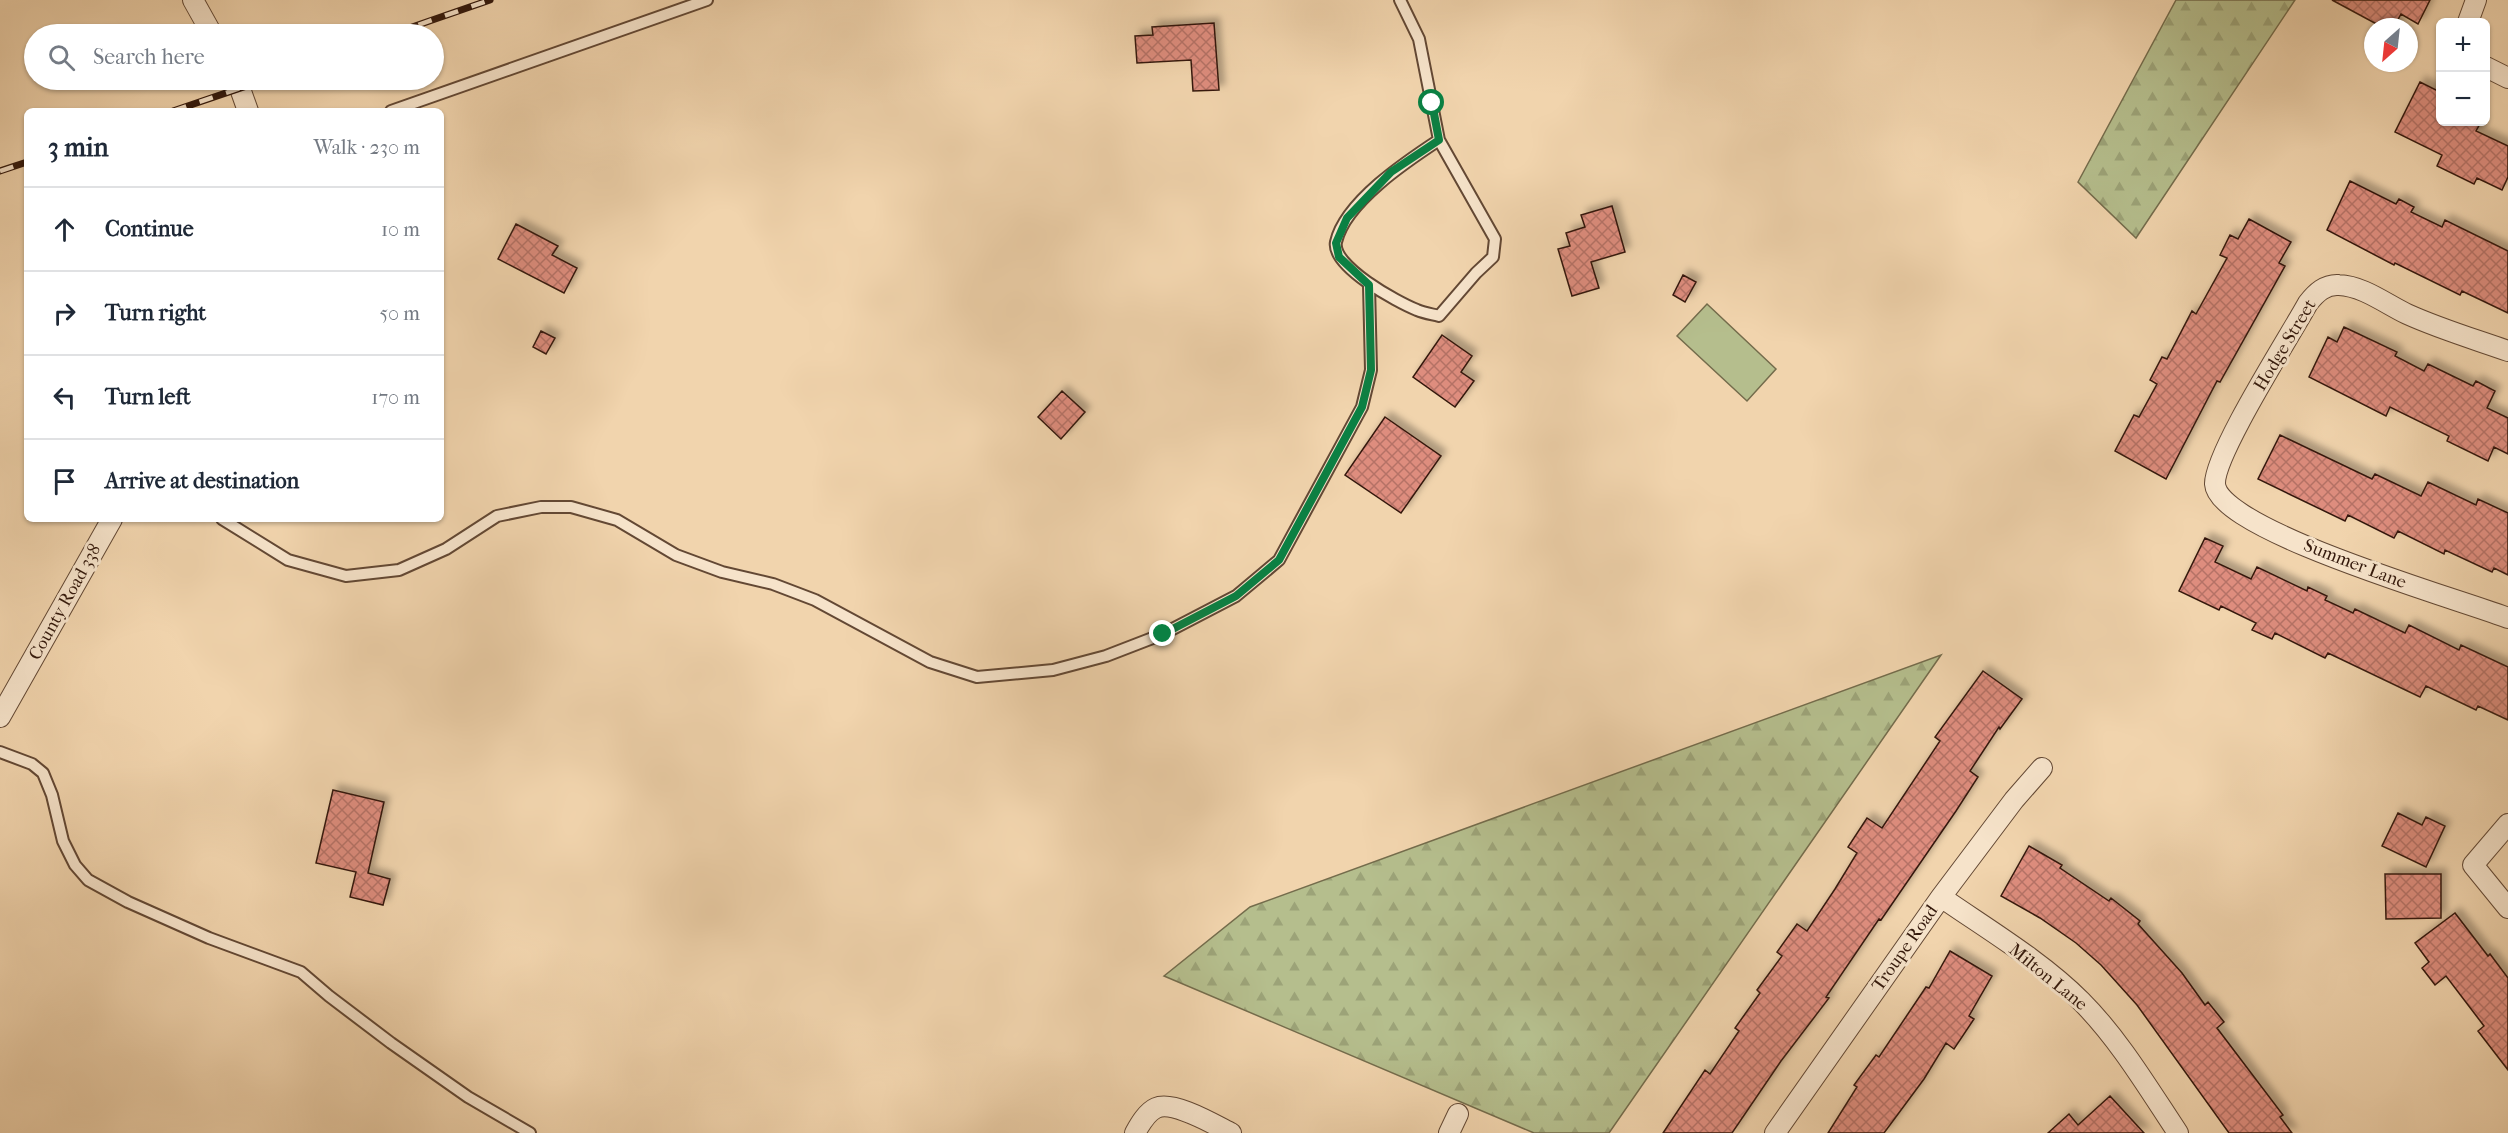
<!DOCTYPE html>
<html lang="en">
<head>
<meta charset="utf-8">
<style>
  :root { --surface:#fff; --page:#f2f2f3; --text:#1f2937; --muted:#747a83; --line:#e0e1e3 }
  body { margin:0; font-family:"IM FELL French Canon",serif; background:var(--page); color:var(--text) }
  .controls { position:absolute; right:18px; top:18px; display:grid; overflow:hidden; border-radius:9px; box-shadow:0 2px 4px #0004 }
  .controls button { width:54px; height:54px; display:grid; place-items:center; padding:0; border:0; border-bottom:2px solid var(--line); background:var(--surface); color:var(--text); font:30px sans-serif }
  .compass { position:absolute; left:2364px; top:18px; width:54px; height:54px; border-radius:50%; background:var(--surface); box-shadow:0 2px 4px #0004; rotate:207deg }
  .stop { position:absolute; width:18px; height:18px; margin:-14px; border:4px solid #0b8043; border-radius:50%; background:#fff }
  .stop.end { background:#0b8043; border-color:#fff; box-shadow:0 2px 6px #0008 }
  .list { margin:0; padding:0; list-style:none }
  h2 { display:flex; justify-content:space-between; align-items:center; height:78px; margin:0; padding:0 24px; font-size:26px }
  h2 small { font-size:20px; font-weight:400; color:var(--muted) }
  .list li { display:grid; grid-template-columns:39px 1fr auto; gap:18px; align-items:center; box-sizing:border-box; height:84px; padding:0 24px; border-top:2px solid var(--line) }
  .list b { display:block; font-size:22px; white-space:nowrap }
  .list em { font-size:20px; font-style:normal; color:var(--muted) }
  .icon { flex:none; width:33px; height:33px; fill:none; stroke:currentColor; stroke-width:2; stroke-linecap:round; stroke-linejoin:round }
  .map { position:relative; flex:none; width:2508px; height:1133px; overflow:hidden }
  .search { position:absolute; background:var(--surface); box-shadow:0 2px 4px #0004; left:24px; top:24px; width:420px; height:66px; display:flex; align-items:center; gap:15px; box-sizing:border-box; padding:0 21px; border-radius:33px; color:var(--muted); font-size:22px }
  .panel { position:absolute; background:var(--surface); box-shadow:0 2px 4px #0004; left:24px; top:108px; width:420px; height:414px; border-radius:9px }
  .map>svg:first-child { display:block }
  .forest { fill:url(#forest-firs); stroke:#746c4c; stroke-width:1.5 }
  .garden { fill:#b5be8d; stroke:#746c4c; stroke-width:1.5 }
  .building { fill:url(#building-cross-hatch); stroke:#34190c; stroke-width:1.5; filter:url(#shadow) }
  .lines { fill:none; stroke-linecap:round; stroke-linejoin:round }
  .service-casing { stroke:#634834; stroke-width:14 }
  .minor-casing { stroke:#634834; stroke-width:22 }
  .service { stroke:#f6e3ca; stroke-width:10 }
  .minor { stroke:#f6e3ca; stroke-width:20 }
  .rail-casing { stroke:#34190c; stroke-width:7 }
  .rail { stroke:#f6e3ca; stroke-width:4.5; stroke-dasharray:14; stroke-linecap:butt }
  .route { stroke:#0b8043; stroke-width:8 }
  .labels { text-anchor:middle; dominant-baseline:central; stroke-width:6; stroke-linejoin:round; paint-order:stroke }
  .street-label { font-size:18px; fill:#34190c; stroke:#f6e3ca }
</style>
</head>
<body>
<div class="map">
<svg width="2508" height="1133" viewBox="0 0 2508 1133">
  <defs>
    <pattern id="forest-firs" width="22" height="20" patternUnits="userSpaceOnUse" patternTransform="scale(1.5)"><rect width="22" height="20" fill="#b5be8d"/><path d="M5 1l3.5 6h-7zM16 11l3.5 6h-7z" fill="#9ca378"/></pattern>
    <pattern id="building-cross-hatch" width="8" height="8" patternUnits="userSpaceOnUse" patternTransform="scale(1.5)"><rect width="8" height="8" fill="#de8d7e"/><path d="M0 0l8 8M0 8l8-8" fill="none" stroke="#b57266"/></pattern>
    <filter id="shadow"><feDropShadow dx="5.5" dy="-5.5" stdDeviation="3" flood-color="#0004"/></filter>
  </defs>
  <rect width="100%" height="100%" fill="#f1d4ad"/>
  <filter id="stains"><feTurbulence type="fractalNoise" baseFrequency=".00333" numOctaves="4"/><feColorMatrix values="0 0 0 0 .2 0 0 0 0 .09 0 0 0 0 .02 0 0 0 .5 -.17"/></filter>
  <radialGradient id="worn" r=".72"><stop offset=".6" stop-color="#630" stop-opacity="0"/><stop offset="1" stop-color="#630" stop-opacity=".3"/></radialGradient>
  <path class="forest" d="M 2176,0 L 2295,0 L 2136,238 L 2078,182 Z
    M 1941,655 L 1609,1133 L 1534,1133 L 1164,976 L 1250,907 Z"/>
  <path class="garden" d="M 1707,304 L 1776,369 L 1747,401 L 1677,336 Z"/>
  <path class="building" d="M 2332,0 L 2430,0 L 2418,24 L 2401,14 L 2394,27 L 2382,27 Z
    M 1214,23 L 1219,90 L 1193,91 L 1191,60 L 1137,63 L 1135,36 L 1153,35 L 1152,27 Z
    M 2420,82 L 2440,92 L 2440,122 L 2481,122 L 2476,131 L 2508,146 L 2508,177 L 2502,190 L 2477,178 L 2474,184 L 2437,166 L 2442,155 L 2395,132 Z
    M 2350,181 L 2396,204 L 2399,199 L 2414,207 L 2411,212 L 2442,227 L 2445,220 L 2508,251 L 2508,313 L 2462,291 L 2460,295 L 2395,263 L 2394,265 L 2327,230 Z
    M 1612,206 L 1625,252 L 1591,262 L 1599,288 L 1572,296 L 1558,249 L 1570,246 L 1566,233 L 1585,227 L 1581,215 Z
    M 2249,219 L 2291,242 L 2279,263 L 2285,266 L 2220,382 L 2217,381 L 2166,479 L 2115,451 L 2134,415 L 2139,417 L 2157,384 L 2150,380 L 2162,357 L 2167,359 L 2192,311 L 2196,314 L 2227,258 L 2220,255 L 2230,235 L 2238,239 Z
    M 516,224 L 558,246 L 552,255 L 577,268 L 564,293 L 498,259 Z
    M 1683,275 L 1696,282 L 1685,302 L 1673,295 Z
    M 2344,327 L 2397,352 L 2395,356 L 2424,371 L 2428,364 L 2473,386 L 2476,381 L 2495,391 L 2487,408 L 2508,418 L 2508,454 L 2494,447 L 2488,461 L 2447,441 L 2449,436 L 2390,407 L 2386,416 L 2309,377 L 2328,337 L 2337,342 Z
    M 541,331 L 555,338 L 546,354 L 533,347 Z
    M 1442,335 L 1472,356 L 1461,372 L 1474,381 L 1455,407 L 1413,377 Z
    M 1062,391 L 1085,412 L 1061,439 L 1038,417 Z
    M 1385,417 L 1441,456 L 1401,513 L 1345,475 Z
    M 2280,435 L 2372,479 L 2375,474 L 2421,496 L 2428,482 L 2476,505 L 2478,499 L 2508,513 L 2508,575 L 2494,568 L 2492,572 L 2445,550 L 2444,554 L 2398,531 L 2394,538 L 2348,515 L 2345,521 L 2258,479 Z
    M 2205,538 L 2223,546 L 2215,562 L 2251,579 L 2257,567 L 2307,591 L 2308,587 L 2327,596 L 2325,600 L 2353,613 L 2355,609 L 2405,633 L 2409,625 L 2459,650 L 2461,645 L 2508,667 L 2508,720 L 2478,706 L 2476,710 L 2426,686 L 2420,697 L 2328,653 L 2325,658 L 2275,633 L 2272,639 L 2252,630 L 2256,623 L 2221,606 L 2219,610 L 2179,591 Z
    M 1983,671 L 2022,699 L 2000,729 L 1999,727 L 1970,771 L 1978,777 L 1956,811 L 1881,920 L 1879,919 L 1826,997 L 1829,998 L 1781,1061 L 1732,1133 L 1663,1133 L 1705,1070 L 1710,1074 L 1739,1031 L 1735,1028 L 1760,993 L 1757,990 L 1782,956 L 1777,952 L 1797,924 L 1807,931 L 1835,889 L 1857,853 L 1848,847 L 1867,818 L 1882,828 L 1940,741 L 1935,737 Z
    M 333,790 L 384,802 L 368,873 L 390,879 L 383,905 L 350,897 L 356,872 L 316,863 Z
    M 2398,813 L 2422,825 L 2426,817 L 2445,826 L 2426,867 L 2382,846 Z
    M 2029,846 L 2062,865 L 2060,868 L 2109,901 L 2111,898 L 2140,921 L 2138,924 L 2182,973 L 2205,1005 L 2208,1002 L 2224,1022 L 2217,1028 L 2283,1115 L 2280,1117 L 2292,1133 L 2229,1133 L 2137,1005 L 2101,965 L 2076,943 L 2040,918 L 2001,896 Z
    M 2385,874 L 2441,874 L 2441,918 L 2386,919 Z
    M 2455,913 L 2488,956 L 2490,954 L 2508,978 L 2508,1070 L 2478,1031 L 2484,1026 L 2446,976 L 2435,985 L 2422,968 L 2429,962 L 2415,943 Z
    M 1950,951 L 1992,976 L 1969,1016 L 1974,1019 L 1954,1049 L 1946,1043 L 1924,1079 L 1884,1133 L 1828,1133 L 1857,1087 L 1854,1085 L 1876,1055 L 1879,1057 L 1926,987 L 1929,988 Z
    M 2110,1096 L 2144,1133 L 2048,1133 L 2069,1114 L 2078,1125 Z"/>
  <g class="lines">
    <defs>
      <path id="service" d="M 1400,0 L 1419,39 L 1439,140 L 1495,239 L 1493,257 L 1476,273 L 1439,316 C 1431,314 1424,313 1417,310 C 1397,302 1331,266 1336,242 C 1345,202 1407,161 1439,140
        M 391,111 L 707,0
        M 222,519 L 288,560 L 346,576 L 399,570 L 446,549 L 497,516 L 541,507 L 571,507 L 617,520 L 676,555 L 722,572 L 773,584 L 815,600 L 930,662 L 977,677 L 1053,670 L 1106,656 L 1163,634 L 1236,596 L 1279,560 L 1362,407 L 1371,370 L 1369,285
        M 0,752 L 32,764 L 43,773 L 52,795 L 63,841 L 75,865 L 88,880 L 128,902 L 209,938 L 301,972 L 329,996 L 391,1043 L 468,1097 L 530,1133"/>
      <path id="minor" d="M 193,0 L 212,34
        M 2468,22 L 2476,0
        M 2486,67 L 2508,78
        M 237,80 L 248,111
        M 2508,351 C 2474,339 2440,329 2407,314 C 2386,304 2363,286 2339,285 C 2325,284 2316,293 2308,303 C 2290,336 2214,454 2215,484 C 2218,531 2462,600 2508,618
        M 0,717 L 112,519
        M 2508,824 L 2473,865 L 2508,908
        M 1941,897 C 1987,929 2041,961 2081,1001 C 2119,1039 2148,1088 2178,1133
        M 1135,1133 C 1140,1124 1147,1112 1156,1108 C 1173,1100 1215,1125 1231,1133
        M 1449,1133 L 1458,1114
        M 1775,1133 L 1941,897 L 2014,800 L 2042,768"/>
    </defs>
    <use href="#service" class="service-casing"/>
    <use href="#minor" class="minor-casing"/>
    <use href="#service" class="service"/>
    <use href="#minor" class="minor"/>
    <defs>
      <path id="rail" d="M 392,34 L 490,0
        M 173,111 L 264,80
        M 0,171 L 27,162"/>
    </defs>
    <use href="#rail" class="rail-casing"/>
    <use href="#rail" class="rail"/>
  </g>
  <g class="lines">
    <path class="route" d="M 1163,634 L 1236,596 L 1279,560 L 1362,407 L 1371,370 L 1369,285 L 1339,257 L 1336,243 L 1347,218 L 1391,172 L 1439,140 L 1432,103"/>
  </g>
  <g class="labels">
    <g class="street-label">
      <text transform="translate(2285 345) rotate(-59)">Hodge Street</text>
      <text transform="translate(2355 564) rotate(21)">Summer Lane</text>
      <text transform="translate(65 602) rotate(-61)">County Road 338</text>
      <text transform="translate(1905 948) rotate(-55)">Troupe Road</text>
      <text transform="translate(2048 977) rotate(39)">Milton Lane</text>
    </g>
  </g>
  <rect width="100%" height="100%" filter="url(#stains)"/>
  <rect width="100%" height="100%" fill="url(#worn)"/>
</svg>
<div class="controls">
<button>+</button>
<button>−</button>
</div>
<svg class="compass" viewBox="-18 -18 36 36"><path d="M0-13l5 13h-10z" fill="#e53935"/><path d="M0 13l5-13h-10z" fill="#747a83"/></svg>
<div class="stop" style="left:1432px;top:103px"></div>
<div class="stop end" style="left:1163px;top:634px"></div>
<div class="search"><svg class="icon" aria-label="search" viewBox="0 0 24 24"><circle cx="10" cy="10" r="6"/><path d="M15 15l6 6"/></svg>Search here</div>
<section class="panel">
<h2>3 min<small>Walk · 230 m</small></h2>
<ul class="list">
<li><svg class="icon" aria-label="ahead" viewBox="0 0 24 24"><path d="M12 20V5M6 11l6-6 6 6"/></svg><div><b>Continue</b></div><em>10 m</em></li>
<li><svg class="icon" aria-label="right" viewBox="0 0 24 24"><path d="M7 20v-9h11M14 6l5 5-5 5"/></svg><div><b>Turn right</b></div><em>50 m</em></li>
<li><svg class="icon" aria-label="left" viewBox="0 0 24 24"><path d="M17 20v-9H6M10 6l-5 5 5 5"/></svg><div><b>Turn left</b></div><em>170 m</em></li>
<li><svg class="icon" aria-label="arrive" viewBox="0 0 24 24"><path d="M6 21V4h12l-3 4 3 4H6"/></svg><div><b>Arrive at destination</b></div></li>
</ul>
</section>
</div>
</body>
</html>
